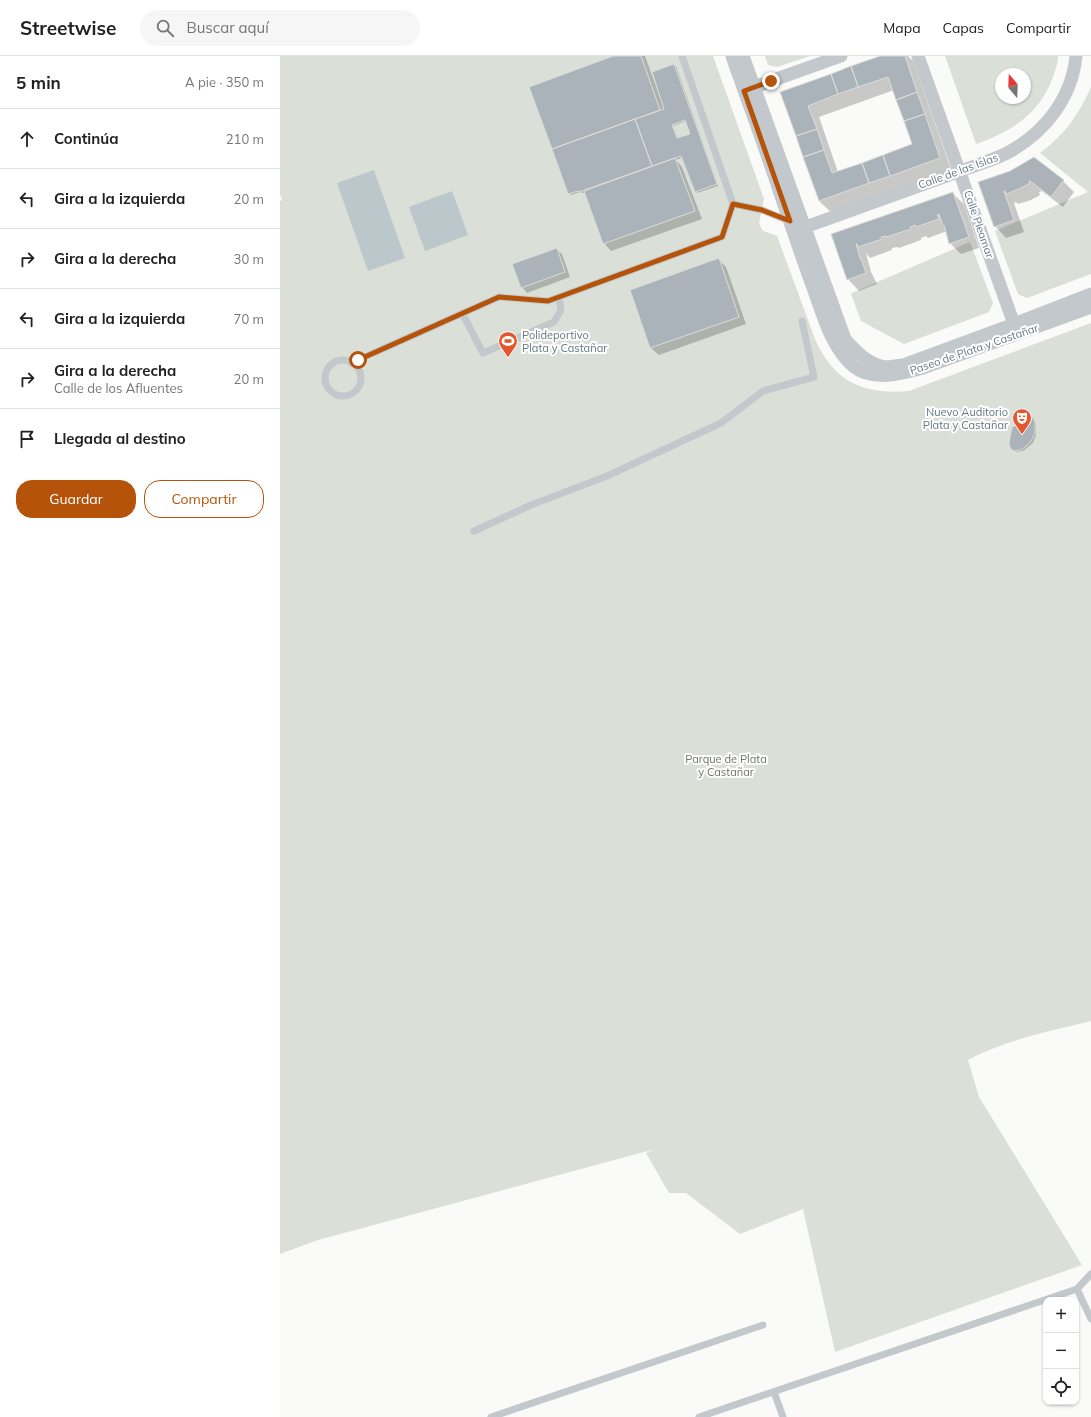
<!DOCTYPE html>
<html lang="es">
<head>
<meta charset="utf-8">
<style>
  :root { --surface:#fff; --page:#f6f6f6; --text:#222; --muted:#767676; --line:#e0e0e0; --accent:#b45309 }
  body { margin:0; font-family:Mulish,sans-serif; background:var(--page); color:var(--text) }
  .controls { position:absolute; right:12px; bottom:12px; display:grid; overflow:hidden; border-radius:8px; box-shadow:0 1px 3px #0004 }
  .controls button { width:36px; height:36px; display:grid; place-items:center; padding:0; border:0; border-bottom:1px solid var(--line); background:var(--surface); color:var(--text); font:20px sans-serif }
  .compass { position:absolute; left:715px; top:12px; width:36px; height:36px; border-radius:50%; background:var(--surface); box-shadow:0 1px 3px #0004; rotate:341deg }
  .stop { position:absolute; width:12px; height:12px; margin:-9px; border:3px solid #b45309; border-radius:50%; background:#fff }
  .stop.end { background:#b45309; border-color:#fff; box-shadow:0 1px 4px #0008 }
  .list { margin:0; padding:0; list-style:none }
  h2 { display:flex; justify-content:space-between; align-items:center; height:52px; margin:0; padding:0 16px; font-size:17px }
  h2 small { font-size:13px; font-weight:400; color:var(--muted) }
  .list li { display:grid; grid-template-columns:26px 1fr auto; gap:12px; align-items:center; box-sizing:border-box; height:60px; padding:0 16px; border-top:1px solid var(--line) }
  .list b { display:block; font-size:15px; white-space:nowrap }
  .list p { margin:0; font-size:13px; white-space:nowrap; color:var(--muted) }
  .list em { font-size:13px; font-style:normal; color:var(--muted) }
  .actions { display:flex; gap:8px; padding:12px 16px }
  .actions a { flex:1; padding:9px 0; border:1px solid var(--accent); border-radius:16px; text-align:center; font-size:14px; color:var(--accent) }
  .actions .main { background:var(--accent); color:#fff }
  .icon { flex:none; width:22px; height:22px; fill:none; stroke:currentColor; stroke-width:2; stroke-linecap:round; stroke-linejoin:round }
  .map { position:relative; flex:none; width:811px; height:1361px; overflow:hidden }
  header { display:flex; align-items:center; gap:24px; box-sizing:border-box; height:56px; padding:0 20px; background:var(--surface); border-bottom:1px solid var(--line) }
  header strong { font-size:19px }
  nav { display:flex; gap:22px; margin-inline-start:auto; font-size:14px }
  .search { width:280px; height:36px; background:var(--page); display:flex; align-items:center; gap:10px; box-sizing:border-box; padding:0 14px; border-radius:22px; color:var(--muted); font-size:15px }
  main { display:flex }
  aside { flex:1; background:var(--surface) }
  .map>svg:first-child { display:block }
  .green { fill:#dadfd7; fill-rule:evenodd }
  .water { fill:#bbc7cb }
  .shadow { fill:#0003; fill-rule:evenodd }
  .building { fill:#aab3b9; stroke:#dcdcda; fill-rule:evenodd }
  .lines { fill:none; stroke-linecap:round; stroke-linejoin:round }
  .service { stroke:#c3c8cc; stroke-width:7 }
  .minor { stroke:#c3c8cc; stroke-width:13 }
  .route { stroke:#b45309; stroke-width:5 }
  .labels { text-anchor:middle; dominant-baseline:central; stroke-width:4; stroke-linejoin:round; paint-order:stroke }
  .street-label { font-size:11px; fill:#657683; stroke:#fff }
  .poi-label { font-size:11px; fill:#657683; stroke:#fff; text-anchor:start }
  .park-label { font-size:11px; fill:#687a64; stroke:#fff }
</style>
</head>
<body>
<header>
<strong>Streetwise</strong>
<div class="search"><svg class="icon" aria-label="search" viewBox="0 0 24 24"><circle cx="10" cy="10" r="6"/><path d="M15 15l6 6"/></svg>Buscar aquí</div>
<nav><a>Mapa</a><a>Capas</a><a>Compartir</a></nav>
</header>
<main>
<aside>
<h2>5 min<small>A pie · 350 m</small></h2>
<ul class="list">
<li><svg class="icon" aria-label="ahead" viewBox="0 0 24 24"><path d="M12 20V5M6 11l6-6 6 6"/></svg><div><b>Continúa</b></div><em>210 m</em></li>
<li><svg class="icon" aria-label="left" viewBox="0 0 24 24"><path d="M17 20v-9H6M10 6l-5 5 5 5"/></svg><div><b>Gira a la izquierda</b></div><em>20 m</em></li>
<li><svg class="icon" aria-label="right" viewBox="0 0 24 24"><path d="M7 20v-9h11M14 6l5 5-5 5"/></svg><div><b>Gira a la derecha</b></div><em>30 m</em></li>
<li><svg class="icon" aria-label="left" viewBox="0 0 24 24"><path d="M17 20v-9H6M10 6l-5 5 5 5"/></svg><div><b>Gira a la izquierda</b></div><em>70 m</em></li>
<li><svg class="icon" aria-label="right" viewBox="0 0 24 24"><path d="M7 20v-9h11M14 6l5 5-5 5"/></svg><div><b>Gira a la derecha</b><p>Calle de los Afluentes</p></div><em>20 m</em></li>
<li><svg class="icon" aria-label="arrive" viewBox="0 0 24 24"><path d="M6 21V4h12l-3 4 3 4H6"/></svg><div><b>Llegada al destino</b></div></li>
</ul>
<div class="actions"><a class="main">Guardar</a><a>Compartir</a></div>
</aside>
<div class="map">
<svg width="811" height="1361" viewBox="0 0 811 1361">
  <rect width="100%" height="100%" fill="#fafaf8"/>
  <path class="green" d="M 0,0 L 433,0 L 484,143 L 479,168 L 483,175 L 497,180 L 535,283 C 554,326 583,339 629,335 L 811,267 L 811,965 C 770,975 725,984 688,1004 L 699,1041 L 802,1209 L 555,1296 L 523,1153 L 460,1178 L 406,1137 L 389,1137 L 366,1097 L 375,1093 L 38,1184 L 0,1198 L 0,145 L 2,144 L 0,138 Z
    M 485,0 L 530,0 L 497,11 L 488,9 Z
    M 665,0 L 778,0 C 778,8 775,14 773,21 C 759,59 732,75 696,88 ZM 721,18 L 745,18 L 745,42 L 721,42 Z
    M 811,31 L 811,218 L 747,242 L 738,238 L 715,175 L 808,136 L 760,97 C 785,78 798,60 811,31 Z
    M 690,186 L 713,247 L 709,256 L 624,288 L 581,265 L 571,238 L 572,237 Z"/>
  <path class="water" d="M 94,114 L 125,202 L 88,215 L 57,127 Z
    M 172,135 L 188,179 L 145,195 L 129,151 Z"/>
  <path class="shadow" d="M 336,0 L 365,0 L 380,41 L 381,40 L 394,9 L 396,10 L 438,130 L 417,137 L 403,101 L 396,104 L 402,111 L 422,163 L 331,195 L 324,187 L 306,136 L 302,137 L 300,136 L 291,139 L 289,137 ZM 406,65 L 411,78 L 398,83 L 393,70 Z
    M 603,0 L 628,0 L 633,5 L 671,113 L 551,156 L 539,145 L 501,37 ZM 614,34 L 633,89 L 558,116 L 539,61 Z
    M 730,115 L 783,125 L 794,136 L 783,151 L 762,135 L 759,136 L 760,139 L 751,144 L 738,148 L 736,146 L 734,147 L 744,176 L 726,182 L 715,170 L 699,126 Z
    M 672,137 L 684,148 L 699,192 L 681,198 L 670,187 L 667,175 L 648,182 L 646,180 L 641,182 L 641,184 L 619,192 L 617,191 L 612,192 L 612,194 L 590,202 L 586,197 L 591,216 L 597,228 L 579,235 L 568,223 L 552,179 Z
    M 276,193 L 282,198 L 290,221 L 247,237 L 242,231 Z
    M 439,204 L 446,211 L 466,268 L 379,299 L 371,292 L 351,234 Z
    M 753,364 L 756,368 L 756,379 L 753,387 L 743,395 L 736,396 L 734,394 Z"/>
  <path class="building" d="M 333,0 L 361,0 L 380,54 L 272,93 L 249,31 Z
    M 600,0 L 625,0 L 637,36 L 616,44 L 608,21 L 578,31 L 571,10 Z
    M 394,8 L 437,128 L 415,136 L 401,100 L 372,110 L 355,63 L 384,53 L 372,16 ZM 405,64 L 410,78 L 397,82 L 392,69 Z
    M 571,10 L 578,31 L 558,38 L 551,18 Z
    M 551,18 L 558,38 L 528,50 L 537,73 L 516,80 L 500,36 Z
    M 637,36 L 645,58 L 624,65 L 616,44 Z
    M 645,58 L 660,102 L 610,120 L 603,99 L 632,88 L 624,65 Z
    M 355,63 L 372,110 L 299,136 L 298,135 L 288,138 L 272,93 Z
    M 537,73 L 544,94 L 523,101 L 516,80 Z
    M 544,94 L 552,117 L 582,107 L 589,127 L 539,145 L 523,101 Z
    M 603,99 L 610,120 L 589,127 L 582,107 Z
    M 754,101 L 784,124 L 771,141 L 750,125 L 749,125 L 750,127 L 739,133 L 726,138 L 725,135 L 724,135 L 734,164 L 714,171 L 698,126 L 730,115 Z
    M 395,102 L 415,155 L 323,188 L 304,135 Z
    M 673,136 L 689,181 L 669,188 L 664,169 L 663,170 L 659,158 L 657,159 L 659,163 L 636,171 L 635,169 L 630,171 L 631,173 L 606,181 L 606,180 L 601,181 L 602,183 L 578,191 L 577,188 L 576,188 L 581,205 L 582,205 L 586,217 L 567,224 L 551,178 Z
    M 277,192 L 285,216 L 241,232 L 232,208 Z
    M 439,202 L 459,261 L 370,292 L 350,234 Z
    M 746,361 L 752,361 L 755,365 L 755,377 L 751,385 L 745,391 L 741,394 L 734,395 L 731,393 L 729,388 L 730,381 L 732,372 L 738,366 Z"/>
  <g class="lines">
    <path class="service" d="M 453,148 L 482,154 L 509,165
      M 182,257 L 203,297 L 274,266 L 281,254 L 279,241
      M45 322a18 18 0 1 1 36 0a18 18 0 1 1-36 0Z
      M 71,307 L 219,241 L 268,245 L 442,181 L 453,148 L 402,0
      M 194,475 L 251,449 L 327,420 L 441,367 L 483,335 L 534,321 L 522,265
      M 797,1233 L 811,1263
      M 494,1336 L 503,1361
      M 211,1361 L 483,1269
      M 419,1361 L 797,1233 L 811,1218"/>
    <path class="minor" d="M 452,0 C 469,49 487,97 503,146 C 513,174 522,202 532,229 C 542,256 550,290 573,310 C 592,326 622,318 643,312 L 811,251
      M 463,0 L 565,283 C 576,296 589,309 607,311 C 612,311 618,309 623,309 L 734,268 L 811,238
      M 638,0 L 734,268
      M 466,34 L 561,0
      M 517,174 L 700,108 C 710,104 720,101 729,96 C 765,76 792,42 796,0"/>
  </g>
  <g class="lines">
    <path class="route" d="M 78,304 L 219,241 L 268,245 L 442,181 L 453,148 L 482,154 L 510,165 L 464,35 L 491,25"/>
  </g>
  <defs>
    <symbol id="stadium-pin" viewBox="-11 -11 22 30"><path d="M0 17L-7.5 6A9.5 9.5 0 1 1 7.5 6Z" fill="#e4572e" stroke="#fff"/><path d="M0-5a6.5 5 0 1 0 0 10a6.5 5 0 1 0 0-10ZM-3.5-1.8h7v3.6h-7Z" fill="#fff"/></symbol>
    <symbol id="theatre-pin" viewBox="-11 -11 22 30"><path d="M0 17L-7.5 6A9.5 9.5 0 1 1 7.5 6Z" fill="#e4572e" stroke="#fff"/><path d="M-5-5.5Q0-4 5-5.5V0Q5 5 0 6Q-5 5-5 0ZM-3.3-2.5H-1v1.5H-3.3ZM1-2.5H3.3v1.5H1ZM-2.8 1Q0 5.5 2.8 1Z" fill="#fff"/></symbol>
  </defs>
  <g fill-rule="evenodd">
    <use href="#stadium-pin" x="217" y="274" width="22" height="30"/>
    <use href="#theatre-pin" x="731" y="351" width="22" height="30"/>
  </g>
  <g class="labels">
    <g class="street-label">
      <text transform="translate(678 115) rotate(-20)">Calle de las Islas</text>
      <text transform="translate(699 168) rotate(71)">Calle Pleamar</text>
      <text transform="translate(694 293) rotate(-19)">Paseo de Plata y Castañar</text>
    </g>
    <g class="poi-label">
      <text x="242" y="279">Polideportivo<tspan x="242" dy="13">Plata y Castañar</tspan></text>
      <text x="728" y="356" text-anchor="end">Nuevo Auditorio<tspan x="728" dy="13">Plata y Castañar</tspan></text>
    </g>
    <g class="park-label">
      <text x="446" y="703">Parque de Plata<tspan x="446" dy="13">y Castañar</tspan></text>
    </g>
  </g>
</svg>
<div class="controls">
<button>+</button>
<button>−</button>
<button><svg class="icon" aria-label="locate" viewBox="0 0 24 24"><circle cx="12" cy="12" r="6"/><path d="M12 2v4M12 18v4M2 12h4M18 12h4"/></svg></button>
</div>
<svg class="compass" viewBox="-18 -18 36 36"><path d="M0-13l5 13h-10z" fill="#e53935"/><path d="M0 13l5-13h-10z" fill="#767676"/></svg>
<div class="stop" style="left:78px;top:304px"></div>
<div class="stop end" style="left:491px;top:25px"></div>
</div>
</main>
</body>
</html>
